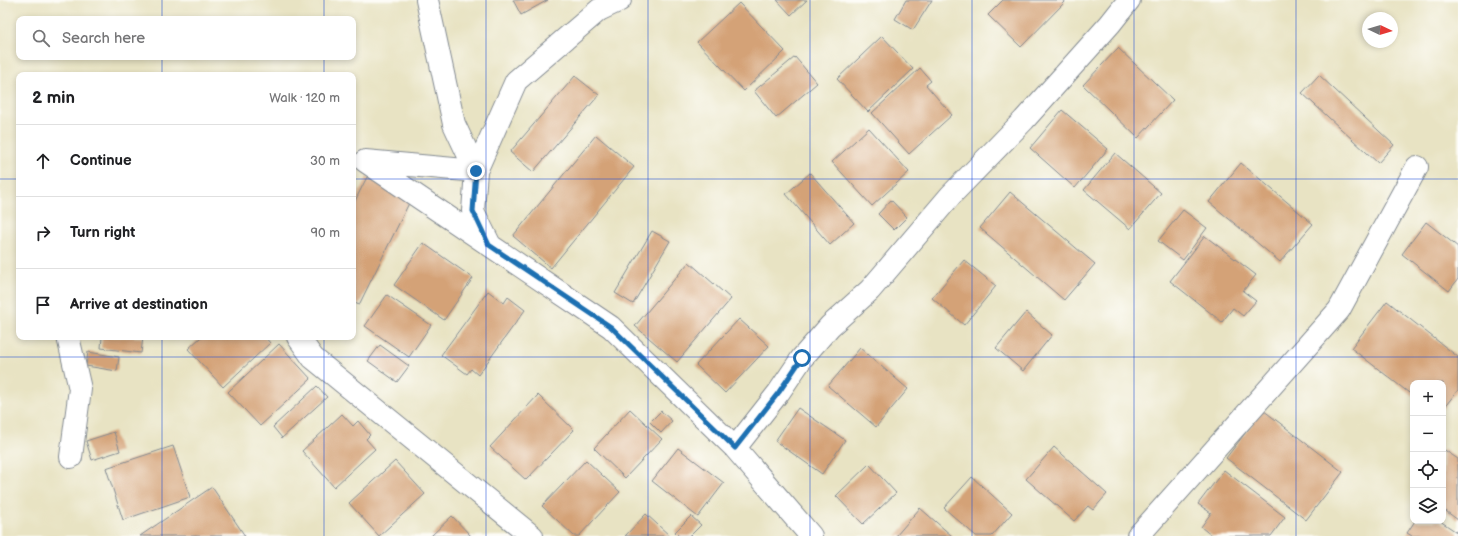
<!DOCTYPE html>
<html lang="en">
<head>
<meta charset="utf-8">
<style>
  :root { --surface:#fff; --page:#f6f6f6; --text:#202124; --muted:#757577; --line:#e0e0e0 }
  body { margin:0; font-family:"Balsamiq Sans",sans-serif; background:var(--page); color:var(--text) }
  .controls { position:absolute; right:12px; bottom:12px; display:grid; overflow:hidden; border-radius:8px; box-shadow:0 2px 6px #0003 }
  .controls button { width:36px; height:36px; display:grid; place-items:center; padding:0; border:0; border-bottom:1px solid var(--line); background:var(--surface); color:var(--text); font:20px sans-serif }
  .compass { position:absolute; left:1362px; top:12px; width:36px; height:36px; border-radius:50%; background:var(--surface); box-shadow:0 2px 6px #0003; rotate:94deg }
  .stop { position:absolute; width:12px; height:12px; margin:-9px; border:3px solid #1f6fb2; border-radius:50%; background:#fff }
  .stop.end { background:#1f6fb2; border-color:#fff; box-shadow:0 1px 4px #0008 }
  .list { margin:0; padding:0; list-style:none }
  h2 { display:flex; justify-content:space-between; align-items:center; height:52px; margin:0; padding:0 16px; font-size:17px }
  h2 small { font-size:13px; font-weight:400; color:var(--muted) }
  .list li { display:grid; grid-template-columns:26px 1fr auto; gap:12px; align-items:center; box-sizing:border-box; height:72px; padding:0 16px; border-top:1px solid var(--line) }
  .list b { display:block; font-size:15px; white-space:nowrap }
  .list em { font-size:13px; font-style:normal; color:var(--muted) }
  .icon { flex:none; width:22px; height:22px; fill:none; stroke:currentColor; stroke-width:2; stroke-linecap:round; stroke-linejoin:round }
  .map { position:relative; flex:none; width:1458px; height:536px; overflow:hidden }
  .search { position:absolute; background:var(--surface); box-shadow:0 2px 6px #0003; left:16px; top:16px; width:340px; height:44px; display:flex; align-items:center; gap:10px; box-sizing:border-box; padding:0 14px; border-radius:8px; color:var(--muted); font-size:15px }
  .panel { position:absolute; background:var(--surface); box-shadow:0 2px 6px #0003; left:16px; top:72px; width:340px; height:268px; border-radius:8px }
  .map>svg:first-child { display:block }
  .building { fill:#d4a277 }
  .lines { fill:none; stroke-linecap:round; stroke-linejoin:round }
  .minor-casing { stroke:#828990; stroke-width:24 }
  .minor { stroke:#fff; stroke-width:22 }
  .route { stroke:#1f6fb2; stroke-width:5 }
  .grid { fill:none; stroke:#1d4ed8; stroke-width:1; stroke-opacity:0.55 }
</style>
</head>
<body>
<div class="map">
<svg width="1458" height="536" viewBox="0 0 1458 536">
  <rect width="100%" height="100%" fill="#fdfcf7"/>
  <filter id="ink" filterUnits="userSpaceOnUse"><feTurbulence type="fractalNoise" baseFrequency=".025" numOctaves="2"/><feDisplacementMap in="SourceGraphic" scale="8" xChannelSelector="R" yChannelSelector="G"/><feConvolveMatrix kernelMatrix="1 2 1 2 8 2 1 2 1" color-interpolation-filters="sRGB"/></filter>
  <filter id="wash" filterUnits="userSpaceOnUse"><feTurbulence type="fractalNoise" baseFrequency=".012" numOctaves="4" result="noise"/><feDisplacementMap in="SourceGraphic" scale="16" xChannelSelector="R" yChannelSelector="G"/><feGaussianBlur stdDeviation="0.9" result="paint"/><feColorMatrix in="noise" values="0 0 0 0 0 0 0 0 0 0 0 0 0 0 0 0 0 1.4 0 .05"/><feComposite in="paint" operator="in"/></filter>
  <g filter="url(#wash)">
    <rect width="100%" height="100%" fill="#e8e3c3"/>
    <g id="blocks">
      <path class="building" d="M 513,0 L 548,0 L 521,15 Z
        M 777,0 L 807,0 L 791,15 Z
        M 906,0 L 932,0 L 913,30 L 895,19 Z
        M 1003,0 L 1064,0 L 1065,2 L 1021,47 L 988,15 Z
        M 739,3 L 785,51 L 744,91 L 697,42 Z
        M 882,36 L 913,69 L 868,112 L 837,79 Z
        M 1118,48 L 1173,100 L 1138,138 L 1083,85 Z
        M 795,57 L 817,83 L 776,118 L 754,91 Z
        M 920,68 L 931,81 L 926,85 L 952,115 L 909,154 L 872,113 Z
        M 1319,75 L 1394,145 L 1378,163 L 1302,93 Z
        M 575,76 L 599,95 L 533,172 L 510,152 Z
        M 1062,110 L 1108,149 L 1075,188 L 1030,148 Z
        M 869,128 L 909,172 L 872,206 L 832,162 Z
        M 596,135 L 634,167 L 551,268 L 513,236 Z
        M 1115,153 L 1161,193 L 1130,229 L 1084,190 Z
        M 1241,163 L 1313,224 L 1280,262 L 1209,202 Z
        M 810,173 L 854,223 L 830,245 L 786,194 Z
        M 367,177 L 411,199 L 359,305 L 353,302 L 353,205 Z
        M 1010,192 L 1095,264 L 1064,300 L 980,228 Z
        M 891,200 L 907,217 L 894,230 L 878,214 Z
        M 1183,210 L 1207,228 L 1183,260 L 1158,241 Z
        M 1426,222 L 1458,247 L 1458,279 L 1449,291 L 1402,254 Z
        M 652,231 L 670,241 L 633,304 L 615,293 Z
        M 1205,236 L 1256,275 L 1243,291 L 1256,301 L 1243,316 L 1233,308 L 1222,322 L 1170,281 Z
        M 423,243 L 473,278 L 444,320 L 394,285 Z
        M 964,260 L 996,286 L 964,325 L 932,298 Z
        M 689,262 L 731,299 L 677,362 L 635,326 Z
        M 488,291 L 504,303 L 508,297 L 525,310 L 478,375 L 471,369 L 467,374 L 441,355 Z
        M 387,295 L 431,325 L 409,357 L 365,326 Z
        M 1387,301 L 1458,357 L 1458,390 L 1443,409 L 1443,383 L 1413,383 L 1413,396 L 1351,348 Z
        M 1026,312 L 1052,335 L 1023,371 L 996,348 Z
        M 739,319 L 769,346 L 725,393 L 696,365 Z
        M 102,337 L 143,337 L 141,353 L 101,348 Z
        M 201,337 L 265,337 L 270,343 L 223,387 L 188,349 Z
        M 279,344 L 311,379 L 260,426 L 228,392 Z
        M 380,345 L 409,366 L 397,382 L 368,361 Z
        M 860,348 L 908,389 L 876,427 L 828,386 Z
        M 88,352 L 119,357 L 117,371 L 86,366 Z
        M 317,386 L 327,397 L 282,438 L 273,427 Z
        M 538,395 L 574,430 L 526,480 L 490,447 Z
        M 798,408 L 845,440 L 822,474 L 775,441 Z
        M 630,409 L 662,439 L 625,478 L 594,448 Z
        M 1263,410 L 1343,472 L 1306,520 L 1226,458 Z
        M 661,411 L 672,421 L 661,433 L 650,422 Z
        M 342,414 L 353,426 L 358,421 L 370,435 L 366,439 L 375,449 L 334,487 L 302,451 Z
        M 114,432 L 120,451 L 92,460 L 86,441 Z
        M 173,446 L 190,497 L 123,520 L 106,468 Z
        M 1054,447 L 1107,494 L 1093,510 L 1088,506 L 1074,521 L 1026,479 Z
        M 678,448 L 724,483 L 698,517 L 652,481 Z
        M 1443,449 L 1458,459 L 1458,520 L 1443,509 Z
        M 586,460 L 620,492 L 579,536 L 574,536 L 542,506 Z
        M 395,461 L 425,494 L 379,536 L 349,503 Z
        M 869,464 L 896,493 L 863,524 L 836,496 Z
        M 1224,470 L 1285,517 L 1271,536 L 1212,536 L 1201,527 L 1211,513 L 1198,504 Z
        M 972,477 L 1012,513 L 992,536 L 976,536 L 944,508 Z
        M 212,487 L 245,536 L 140,536 Z
        M 920,508 L 952,536 L 896,536 Z
        M 646,514 L 670,536 L 625,536 Z
        M 452,516 L 471,536 L 431,536 Z
        M 691,516 L 701,525 L 690,536 L 679,536 L 675,532 Z
        M 1415,521 L 1440,521 L 1458,533 L 1458,536 L 1412,536 L 1407,533 Z"/>
    </g>
  </g>
  <g filter="url(#ink)">
    <use href="#blocks" fill-opacity="0" stroke="#828990" stroke-width="1"/>
    <g class="lines">
      <defs>
        <path id="minor" d="M 427,0 L 454,124 L 476,171 L 473,211 L 489,243
          M 620,0 L 599,10 L 516,81 L 476,171 L 365,161 L 611,327 L 735,448 L 811,536
          M 68,337 L 80,389 L 71,457
          M 298,337 L 313,358 L 532,536
          M 735,448 L 779,392 L 802,358 L 830,326 L 870,290 L 951,195 L 1024,120 L 1110,24 L 1129,0
          M 1138,536 L 1339,310 L 1417,167"/>
      </defs>
      <use href="#minor" class="minor-casing"/>
      <use href="#minor" class="minor"/>
    </g>
  </g>
  <g class="lines" filter="url(#ink)">
    <path class="route" d="M 476,171 L 473,211 L 489,245 L 611,327 L 735,448 L 779,392 L 802,358"/>
  </g>
  <path class="grid" d="M 162,0 L 162,19M 324,0 L 324,19M 486,0 L 486,536M 648,0 L 648,536M 810,0 L 810,536M 972,0 L 972,536M 1134,0 L 1134,536M 1296,0 L 1296,536M 162,57 L 162,75M 324,57 L 324,75M 0,179 L 19,179M 353,179 L 1458,179M 162,337 L 162,536M 324,337 L 324,536M 0,357 L 1458,357"/>
</svg>
<div class="controls">
<button>+</button>
<button>−</button>
<button><svg class="icon" aria-label="locate" viewBox="0 0 24 24"><circle cx="12" cy="12" r="6"/><path d="M12 2v4M12 18v4M2 12h4M18 12h4"/></svg></button>
<button><svg class="icon" aria-label="layers" viewBox="0 0 24 24"><path d="M12 4l9 5-9 5-9-5zM3 14l9 5 9-5"/></svg></button>
</div>
<svg class="compass" viewBox="-18 -18 36 36"><path d="M0-13l5 13h-10z" fill="#e53935"/><path d="M0 13l5-13h-10z" fill="#757577"/></svg>
<div class="stop" style="left:802px;top:358px"></div>
<div class="stop end" style="left:476px;top:171px"></div>
<div class="search"><svg class="icon" aria-label="search" viewBox="0 0 24 24"><circle cx="10" cy="10" r="6"/><path d="M15 15l6 6"/></svg>Search here</div>
<section class="panel">
<h2>2 min<small>Walk · 120 m</small></h2>
<ul class="list">
<li><svg class="icon" aria-label="ahead" viewBox="0 0 24 24"><path d="M12 20V5M6 11l6-6 6 6"/></svg><div><b>Continue</b></div><em>30 m</em></li>
<li><svg class="icon" aria-label="right" viewBox="0 0 24 24"><path d="M7 20v-9h11M14 6l5 5-5 5"/></svg><div><b>Turn right</b></div><em>90 m</em></li>
<li><svg class="icon" aria-label="arrive" viewBox="0 0 24 24"><path d="M6 21V4h12l-3 4 3 4H6"/></svg><div><b>Arrive at destination</b></div></li>
</ul>
</section>
</div>
</body>
</html>
